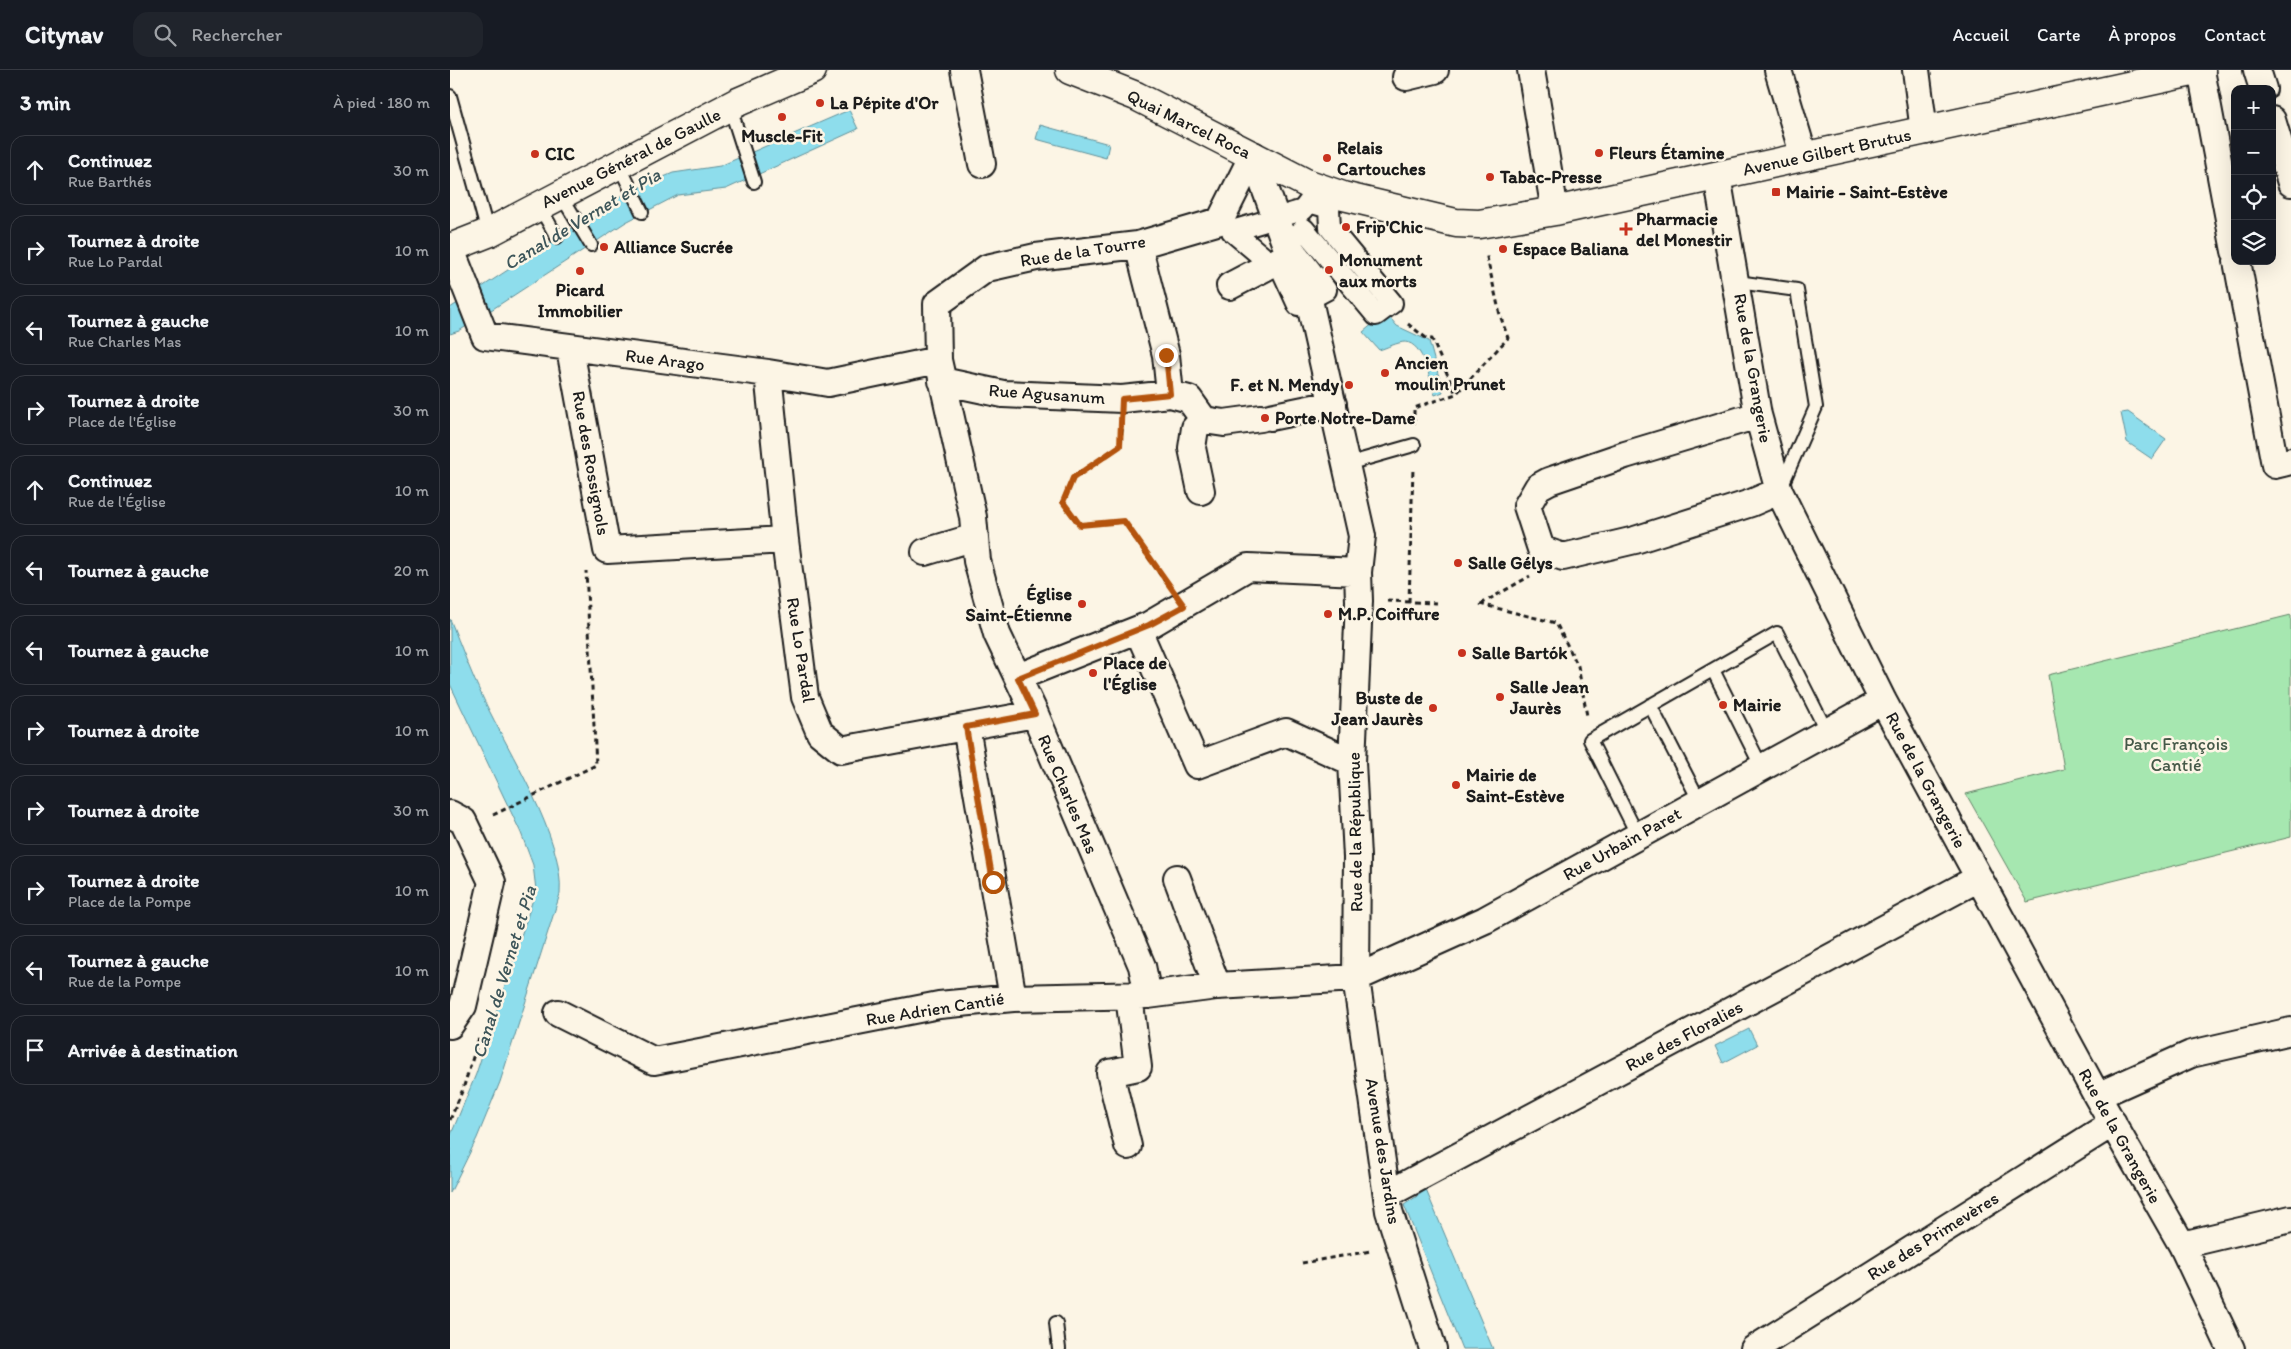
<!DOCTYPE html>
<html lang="fr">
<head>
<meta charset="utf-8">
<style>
  :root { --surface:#171b24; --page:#20242c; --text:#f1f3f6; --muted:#9ea1a6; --line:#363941 }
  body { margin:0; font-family:Itim,sans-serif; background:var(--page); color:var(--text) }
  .controls { position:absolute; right:15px; top:15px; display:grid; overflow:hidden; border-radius:10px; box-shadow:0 5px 20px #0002 }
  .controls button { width:45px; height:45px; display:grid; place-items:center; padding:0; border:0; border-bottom:1px solid var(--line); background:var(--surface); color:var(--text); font:25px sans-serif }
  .stop { position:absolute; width:15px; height:15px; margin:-11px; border:4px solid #b45309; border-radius:50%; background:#fff }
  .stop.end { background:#b45309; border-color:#fff; box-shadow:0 1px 5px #0008 }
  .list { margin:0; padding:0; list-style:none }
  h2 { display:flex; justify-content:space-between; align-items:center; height:65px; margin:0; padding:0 20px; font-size:21px }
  h2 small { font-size:16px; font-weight:400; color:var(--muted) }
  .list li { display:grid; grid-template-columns:32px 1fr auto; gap:15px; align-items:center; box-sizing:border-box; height:70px; margin:0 10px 10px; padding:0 10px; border:1px solid var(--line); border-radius:15px }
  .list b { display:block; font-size:19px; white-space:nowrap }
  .list p { margin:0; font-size:16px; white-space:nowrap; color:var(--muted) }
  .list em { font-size:16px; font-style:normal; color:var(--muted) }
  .icon { flex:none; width:28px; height:28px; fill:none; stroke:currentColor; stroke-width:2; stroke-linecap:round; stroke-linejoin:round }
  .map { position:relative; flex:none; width:1841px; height:1279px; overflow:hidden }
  header { display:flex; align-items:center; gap:30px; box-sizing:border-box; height:70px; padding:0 25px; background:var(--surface); border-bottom:1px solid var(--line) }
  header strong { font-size:24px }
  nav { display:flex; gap:28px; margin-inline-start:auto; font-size:18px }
  .search { width:350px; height:45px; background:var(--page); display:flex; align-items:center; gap:12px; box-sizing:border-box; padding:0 18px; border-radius:15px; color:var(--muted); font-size:19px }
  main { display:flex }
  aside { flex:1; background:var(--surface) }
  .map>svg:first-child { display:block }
  .green { fill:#a6e7b0; stroke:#618266 }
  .water { fill:#8eddec; stroke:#609099 }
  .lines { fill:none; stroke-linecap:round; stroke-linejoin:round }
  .service-casing { stroke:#1c1c1c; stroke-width:16 }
  .pedestrian-casing { stroke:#1c1c1c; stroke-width:24 }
  .minor-casing { stroke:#1c1c1c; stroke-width:30 }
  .secondary-casing { stroke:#1c1c1c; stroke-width:31 }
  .path { stroke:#1c1c1c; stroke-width:3; stroke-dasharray:5 4; stroke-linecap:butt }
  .service { stroke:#fcf5e5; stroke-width:12 }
  .pedestrian { stroke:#fcf5e5; stroke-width:20 }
  .minor { stroke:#fcf5e5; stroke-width:26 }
  .secondary { stroke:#fcf5e5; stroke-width:28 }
  .route { stroke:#b45309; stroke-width:6 }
  .poi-dot { fill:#c8321e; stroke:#fcf5e5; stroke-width:2 }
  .labels { text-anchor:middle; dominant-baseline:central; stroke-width:5; stroke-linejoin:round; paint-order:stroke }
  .poi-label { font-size:18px; font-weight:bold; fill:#1c1c1c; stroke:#fcf5e5; text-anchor:start }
  .street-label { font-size:18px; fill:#1c1c1c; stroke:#fcf5e5 }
  .park-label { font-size:18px; fill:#455948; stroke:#fcf5e5 }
  .water-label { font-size:19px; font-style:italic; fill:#3e565a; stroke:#fcf5e5 }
</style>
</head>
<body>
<header>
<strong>Citynav</strong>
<div class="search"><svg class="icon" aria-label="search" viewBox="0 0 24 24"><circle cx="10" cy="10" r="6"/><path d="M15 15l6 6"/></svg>Rechercher</div>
<nav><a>Accueil</a><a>Carte</a><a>À propos</a><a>Contact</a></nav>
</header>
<main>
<aside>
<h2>3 min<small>À pied · 180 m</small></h2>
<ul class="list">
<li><svg class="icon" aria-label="ahead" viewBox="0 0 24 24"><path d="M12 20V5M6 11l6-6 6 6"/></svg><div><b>Continuez</b><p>Rue Barthés</p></div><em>30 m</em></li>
<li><svg class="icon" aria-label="right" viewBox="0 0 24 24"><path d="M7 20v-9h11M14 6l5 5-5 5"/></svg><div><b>Tournez à droite</b><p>Rue Lo Pardal</p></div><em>10 m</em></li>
<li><svg class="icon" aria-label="left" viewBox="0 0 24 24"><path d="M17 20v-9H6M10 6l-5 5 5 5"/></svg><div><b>Tournez à gauche</b><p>Rue Charles Mas</p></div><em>10 m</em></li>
<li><svg class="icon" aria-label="right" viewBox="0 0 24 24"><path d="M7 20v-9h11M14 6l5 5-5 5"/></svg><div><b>Tournez à droite</b><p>Place de l'Église</p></div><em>30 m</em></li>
<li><svg class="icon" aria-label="ahead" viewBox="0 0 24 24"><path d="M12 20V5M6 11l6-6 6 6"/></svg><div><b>Continuez</b><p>Rue de l'Église</p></div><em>10 m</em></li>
<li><svg class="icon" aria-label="left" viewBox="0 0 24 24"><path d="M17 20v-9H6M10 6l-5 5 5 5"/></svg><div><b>Tournez à gauche</b></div><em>20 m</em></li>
<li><svg class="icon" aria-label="left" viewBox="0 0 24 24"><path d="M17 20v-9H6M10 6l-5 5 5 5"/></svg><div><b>Tournez à gauche</b></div><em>10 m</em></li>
<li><svg class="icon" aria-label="right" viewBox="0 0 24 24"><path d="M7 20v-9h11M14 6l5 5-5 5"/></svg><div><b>Tournez à droite</b></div><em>10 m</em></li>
<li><svg class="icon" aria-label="right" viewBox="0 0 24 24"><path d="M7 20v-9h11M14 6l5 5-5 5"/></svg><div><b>Tournez à droite</b></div><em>30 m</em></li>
<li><svg class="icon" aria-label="right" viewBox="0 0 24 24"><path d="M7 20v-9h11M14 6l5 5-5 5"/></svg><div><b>Tournez à droite</b><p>Place de la Pompe</p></div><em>10 m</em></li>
<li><svg class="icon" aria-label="left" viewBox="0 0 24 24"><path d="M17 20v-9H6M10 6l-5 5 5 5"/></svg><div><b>Tournez à gauche</b><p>Rue de la Pompe</p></div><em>10 m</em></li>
<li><svg class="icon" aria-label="arrive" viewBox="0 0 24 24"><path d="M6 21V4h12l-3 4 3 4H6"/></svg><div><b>Arrivée à destination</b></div></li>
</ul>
</aside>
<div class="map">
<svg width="1841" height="1279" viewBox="0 0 1841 1279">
  <rect width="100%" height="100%" fill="#fcf5e5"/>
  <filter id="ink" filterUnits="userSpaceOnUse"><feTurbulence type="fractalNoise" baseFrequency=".02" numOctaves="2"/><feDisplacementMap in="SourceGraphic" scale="10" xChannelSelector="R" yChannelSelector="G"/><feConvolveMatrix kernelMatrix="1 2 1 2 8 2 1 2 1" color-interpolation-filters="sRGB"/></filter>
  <g filter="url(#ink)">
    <path class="green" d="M 1841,545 L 1841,767 L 1577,832 L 1516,724 L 1614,699 L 1598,605 Z"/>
    <path class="water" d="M 399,40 L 408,59 L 276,119 L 228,125 L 176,152 L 9,261 L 0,264 L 0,238 L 172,125 L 223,103 L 270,96 Z
      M 590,55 L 659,74 L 656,88 L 586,69 Z
      M 936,243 L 947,256 L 979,271 L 993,322 L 985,325 C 980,311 974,273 955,272 C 948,272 936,278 929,280 L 913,262 Z
      M 1678,342 L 1716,369 L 1702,389 L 1677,372 L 1671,343 Z
      M 0,549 C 11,576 21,604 34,630 C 58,681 115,769 110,824 L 50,1012 L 27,1068 L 0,1123 L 0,1067 L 26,1004 L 86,820 L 83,795 L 71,763 L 0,614 Z
      M 1299,959 L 1307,975 L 1273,993 L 1265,976 Z
      M 976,1120 L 1043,1279 L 1012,1279 L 954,1135 Z"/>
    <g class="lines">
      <defs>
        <path id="service" d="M 0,26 L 38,163
          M 280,37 L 304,112
          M 169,95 L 192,142
          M 111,125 L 141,175
          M 89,136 L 107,167
          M 1287,212 L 1347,220 L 1366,337 L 1331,417
          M 897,394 L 964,375
          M 1263,600 L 1312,698
          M 1200,635 L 1250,732
          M 1188,766 L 1140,670 L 1327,563 L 1377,662
          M 606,1253 L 609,1279"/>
        <path id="pedestrian" d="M 859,132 L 879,138 L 880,158 L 942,233 L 926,245 L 854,159 L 839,172 L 876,220 L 848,235 L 832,200 L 821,194 L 782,161 L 853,140 Z"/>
        <path id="minor" d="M 514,0 L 532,94
          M 1081,0 L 1105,141
          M 1328,0 L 1354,87
          M 1466,0 L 1474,61
          M 1751,0 L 1785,181
          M 1807,0 L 1813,19
          M 956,7 L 985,0
          M 1822,50 L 1841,113
          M 803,85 L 846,203 L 859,230 L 912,466 L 908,502 L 909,531 L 902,692 L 907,787 L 906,908 L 939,1141 L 983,1279
          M 1267,106 L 1308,345 L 1329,421 L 1433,631 L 1647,1026 L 1732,1175 L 1781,1279
          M 688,175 L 716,285 L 720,324
          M 0,177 L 35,266 L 318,303 L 378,313 L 488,290
          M 1787,191 L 1825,395 L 1841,391
          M 780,216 L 839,185
          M 120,279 L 157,480 L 335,470
          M 318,303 L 335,470 L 355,627 L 370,663 L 391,680 L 585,644
          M 492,311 L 553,324 L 672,329 L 720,324 L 739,329 L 754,350
          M 1308,345 L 1175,385 L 1099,411 L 1088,417 L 1077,436 L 1091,479 L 1113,487 L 1185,470 L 1301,433 L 1329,421
          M 820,347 L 883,334
          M 754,350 L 774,353 L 811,348
          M 751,421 L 742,378 L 745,358 L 754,350
          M 475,482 L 525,467
          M 688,560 L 747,695 L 836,662 L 902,692
          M 568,607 L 699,555 L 798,497 L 908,502
          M 516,657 L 563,928
          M 0,744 L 13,751 L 42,812 L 13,936 L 0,955
          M 727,808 L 767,916
          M 698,925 L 692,896 L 585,644 L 547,564 L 527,491 L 523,447 L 488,290 L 487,234 L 537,198 L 586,187 L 688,175 L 770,151 L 803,85
          M 108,943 L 204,991 L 489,935 L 563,928 L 698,925 L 767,916 L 906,908 L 1035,850 L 1433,631
          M 1647,1026 L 1741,984 L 1841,961
          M 678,1076 L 660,1003 L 688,997 L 679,926
          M 938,1124 L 1529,808
          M 1732,1175 L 1841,1149
          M 1304,1279 L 1663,1053"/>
        <path id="secondary" d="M 620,0 L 686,26 L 856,113 L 893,126 L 1006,153 L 1029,154 L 1105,141 L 1751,0
          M 0,178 L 38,163 L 288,32 L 362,0"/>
      </defs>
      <use href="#service" class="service-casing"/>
      <use href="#pedestrian" class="pedestrian-casing"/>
      <use href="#minor" class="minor-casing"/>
      <use href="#secondary" class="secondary-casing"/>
      <path class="path" d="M 958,254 L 976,268 L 982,269 L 1006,324
        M 964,354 L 964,338 L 1006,324 L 1058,268 L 1050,245 L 1036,183
        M 672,359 L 670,376 L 623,408 L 613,432 L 630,455 L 674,451 L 715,511
        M 937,531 L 987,533
        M 959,532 L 963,398
        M 1030,534 L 1106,553 L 1128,596 L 1137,646
        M 1031,534 L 1080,506
        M 43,745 L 146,695 L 136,501
        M 0,1050 L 13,1019 L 29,968
        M 852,1193 L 921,1181"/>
      <use href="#service" class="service"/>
      <use href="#pedestrian" class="pedestrian"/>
      <use href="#minor" class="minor"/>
      <use href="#secondary" class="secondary"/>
    </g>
  </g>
  <g class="lines" filter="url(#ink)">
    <path class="route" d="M 543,812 L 516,657 L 585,644 L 568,608 L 699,555 L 734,536 L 674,451 L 630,455 L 613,432 L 623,408 L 670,376 L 672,329 L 720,324 L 716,285"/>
  </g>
  <g class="poi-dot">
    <circle cx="370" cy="33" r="5"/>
    <circle cx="332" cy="47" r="5"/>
    <circle cx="1149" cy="83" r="5"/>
    <circle cx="85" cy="84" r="5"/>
    <circle cx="877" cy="88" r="5"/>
    <circle cx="1040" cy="107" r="5"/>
    <rect x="1321" y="117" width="10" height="10" rx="2.5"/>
    <circle cx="896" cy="157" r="5"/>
    <path d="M1173.5 151.5h5v5h5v5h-5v5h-5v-5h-5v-5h5z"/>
    <circle cx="154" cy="177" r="5"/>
    <circle cx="1053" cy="179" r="5"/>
    <circle cx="879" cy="200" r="5"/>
    <circle cx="130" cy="201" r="5"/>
    <circle cx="935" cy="303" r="5"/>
    <circle cx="899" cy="315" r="5"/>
    <circle cx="815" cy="348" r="5"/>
    <circle cx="1008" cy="493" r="5"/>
    <circle cx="632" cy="534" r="5"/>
    <circle cx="878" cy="544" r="5"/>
    <circle cx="1012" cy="583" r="5"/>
    <circle cx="643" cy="603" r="5"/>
    <circle cx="1050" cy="627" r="5"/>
    <circle cx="1273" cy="635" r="5"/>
    <circle cx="983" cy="638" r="5"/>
    <circle cx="1006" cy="715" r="5"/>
  </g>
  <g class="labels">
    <g class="poi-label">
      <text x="380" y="33">La Pépite d'Or</text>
      <text x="332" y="66" text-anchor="middle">Muscle-Fit</text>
      <text x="887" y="78">Relais<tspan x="887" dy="21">Cartouches</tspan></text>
      <text x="1159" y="83">Fleurs Étamine</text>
      <text x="95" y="84">CIC</text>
      <text x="1050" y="107">Tabac-Presse</text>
      <text x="1336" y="122">Mairie - Saint-Estève</text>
      <text x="1186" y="149">Pharmacie<tspan x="1186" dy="21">del Monestir</tspan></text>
      <text x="906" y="157">Frip'Chic</text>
      <text x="164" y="177">Alliance Sucrée</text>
      <text x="1063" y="179">Espace Baliana</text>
      <text x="889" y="190">Monument<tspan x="889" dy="21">aux morts</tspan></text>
      <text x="130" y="220" text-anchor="middle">Picard<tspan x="130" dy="21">Immobilier</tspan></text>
      <text x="945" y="293">Ancien<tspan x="945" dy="21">moulin Prunet</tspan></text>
      <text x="889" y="315" text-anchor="end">F. et N. Mendy</text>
      <text x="825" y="348">Porte Notre-Dame</text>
      <text x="1018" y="493">Salle Gélys</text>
      <text x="622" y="524" text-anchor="end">Église<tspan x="622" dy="21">Saint-Étienne</tspan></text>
      <text x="888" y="544">M.P. Coiffure</text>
      <text x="1022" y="583">Salle Bartók</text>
      <text x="653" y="593">Place de<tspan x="653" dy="21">l'Église</tspan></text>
      <text x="1060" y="617">Salle Jean<tspan x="1060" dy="21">Jaurès</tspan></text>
      <text x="973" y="628" text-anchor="end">Buste de<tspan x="973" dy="21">Jean Jaurès</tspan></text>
      <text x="1283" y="635">Mairie</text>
      <text x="1016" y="705">Mairie de<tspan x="1016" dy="21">Saint-Estève</tspan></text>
    </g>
    <g class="street-label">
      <text transform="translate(739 54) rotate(26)">Quai Marcel Roca</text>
      <text transform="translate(1377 82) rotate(-12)">Avenue Gilbert Brutus</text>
      <text transform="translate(181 88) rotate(-27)">Avenue Général de Gaulle</text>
      <text transform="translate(633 181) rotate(-9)">Rue de la Tourre</text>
      <text transform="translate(215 290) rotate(7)">Rue Arago</text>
      <text transform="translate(1303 298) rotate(80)">Rue de la Grangerie</text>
      <text transform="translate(597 324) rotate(4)">Rue Agusanum</text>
      <text transform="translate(141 393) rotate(80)">Rue des Rossignols</text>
      <text transform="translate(351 580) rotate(81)">Rue Lo Pardal</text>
      <text transform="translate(1476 710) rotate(62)">Rue de la Grangerie</text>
      <text transform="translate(618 724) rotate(67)">Rue Charles Mas</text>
      <text transform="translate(905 762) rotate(-91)">Rue de la République</text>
      <text transform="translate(1172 774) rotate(-29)">Rue Urbain Paret</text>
      <text transform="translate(485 939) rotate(-9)">Rue Adrien Cantié</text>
      <text transform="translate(1234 966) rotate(-28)">Rue des Floralies</text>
      <text transform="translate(1670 1066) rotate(61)">Rue de la Grangerie</text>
      <text transform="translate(933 1081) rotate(81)">Avenue des Jardins</text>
      <text transform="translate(1483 1166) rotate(-32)">Rue des Primevères</text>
    </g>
    <g class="park-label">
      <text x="1726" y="674">Parc François<tspan x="1726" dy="21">Cantié</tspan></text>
    </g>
    <g class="water-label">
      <text transform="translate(132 149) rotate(-31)">Canal de Vernet et Pia</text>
      <text transform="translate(54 902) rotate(-73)">Canal de Vernet et Pia</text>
    </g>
  </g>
</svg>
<div class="controls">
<button>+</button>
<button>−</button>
<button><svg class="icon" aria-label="locate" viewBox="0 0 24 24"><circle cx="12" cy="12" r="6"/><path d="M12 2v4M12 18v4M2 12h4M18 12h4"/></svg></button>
<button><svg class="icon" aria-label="layers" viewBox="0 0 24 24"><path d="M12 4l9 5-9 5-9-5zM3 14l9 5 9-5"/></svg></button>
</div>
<div class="stop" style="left:543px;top:812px"></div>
<div class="stop end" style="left:716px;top:285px"></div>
</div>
</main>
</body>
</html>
